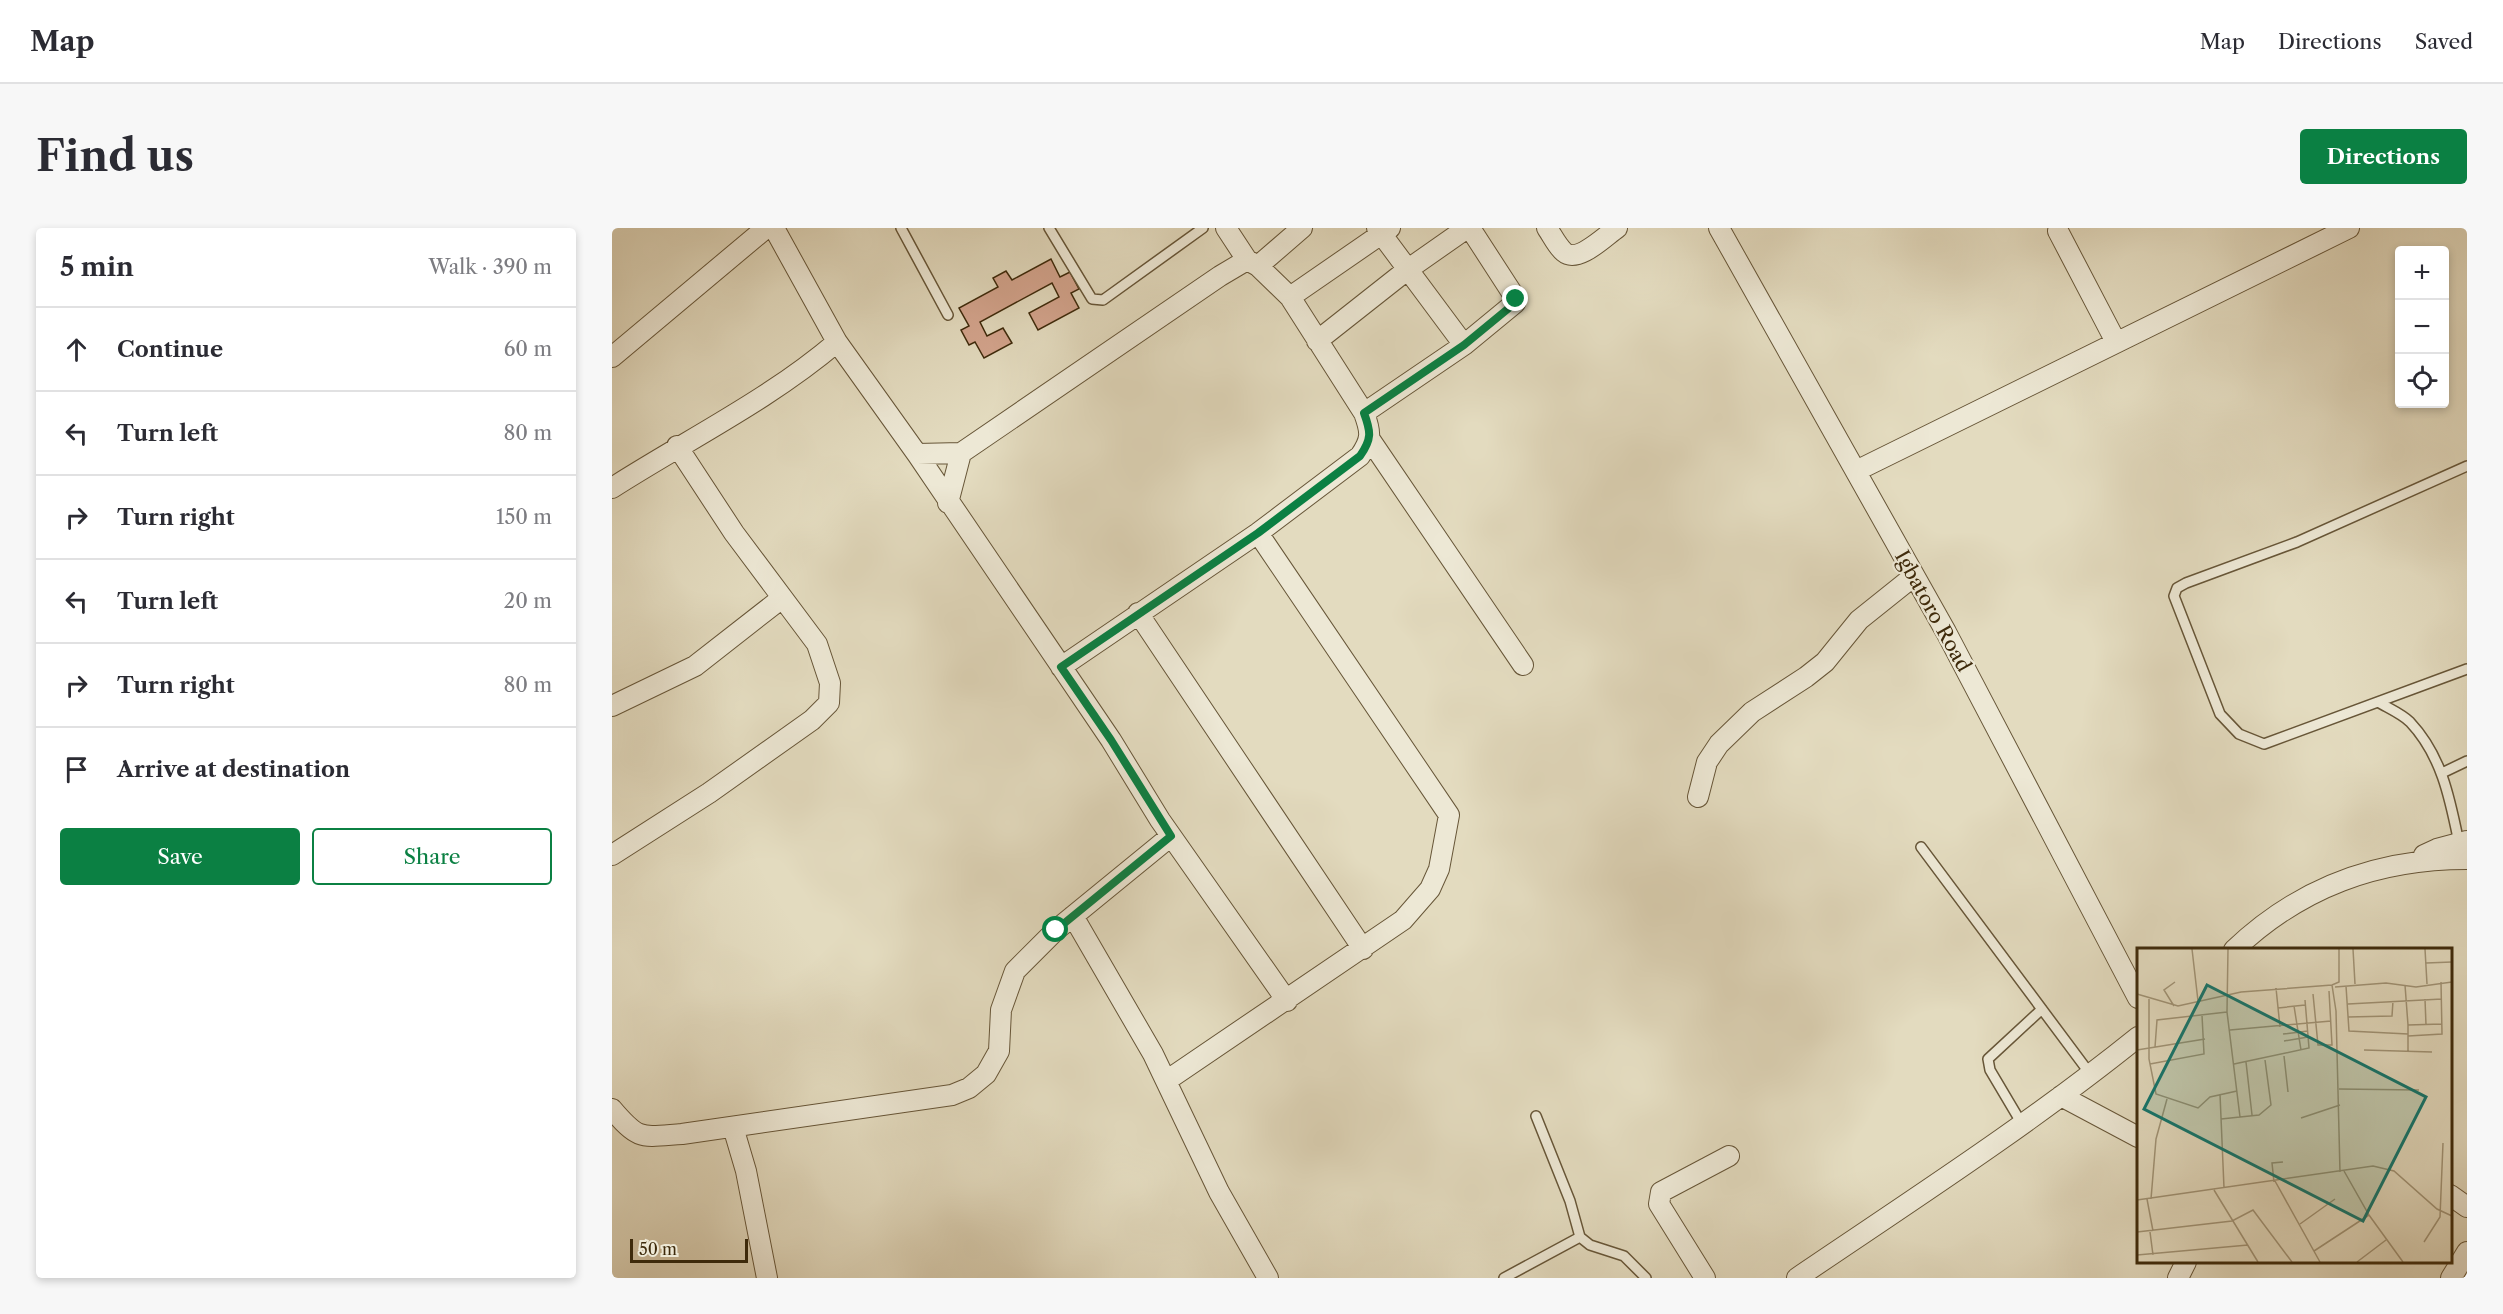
<!DOCTYPE html>
<html lang="en">
<head>
<meta charset="utf-8">
<style>
  :root { --surface:#fff; --page:#f7f7f7; --text:#2b2b33; --muted:#7c7c81; --line:#e1e1e2; --accent:#0b8043 }
  body { margin:0; font-family:"Libre Caslon Text",serif; background:var(--page); color:var(--text) }
  .controls { position:absolute; right:18px; top:18px; display:grid; overflow:hidden; border-radius:6px; box-shadow:0 3px 9px #0003 }
  .controls button { width:54px; height:54px; display:grid; place-items:center; padding:0; border:0; border-bottom:2px solid var(--line); background:var(--surface); color:var(--text); font:30px sans-serif }
  .scale { position:absolute; left:18px; bottom:15px; width:118px; box-sizing:border-box; padding-left:6px; border:3px solid #3e2a0b; border-top:0; font-size:16px; line-height:21px; white-space:nowrap; color:#3e2a0b; -webkit-text-stroke:4px #ede8d5; paint-order:stroke }
  .stop { position:absolute; width:18px; height:18px; margin:-14px; border:4px solid #0b8043; border-radius:50%; background:#fff }
  .stop.end { background:#0b8043; border-color:#fff; box-shadow:0 2px 6px #0008 }
  .list { margin:0; padding:0; list-style:none }
  h2 { display:flex; justify-content:space-between; align-items:center; height:78px; margin:0; padding:0 24px; font-size:26px }
  h2 small { font-size:20px; font-weight:400; color:var(--muted) }
  .list li { display:grid; grid-template-columns:39px 1fr auto; gap:18px; align-items:center; box-sizing:border-box; height:84px; padding:0 24px; border-top:2px solid var(--line) }
  .list b { display:block; font-size:22px; white-space:nowrap }
  .list em { font-size:20px; font-style:normal; color:var(--muted) }
  .actions { display:flex; gap:12px; padding:18px 24px }
  .actions a { flex:1; padding:14px 0; border:2px solid var(--accent); border-radius:6px; text-align:center; font-size:21px; color:var(--accent) }
  .actions .main { background:var(--accent); color:#fff }
  .icon { flex:none; width:33px; height:33px; fill:none; stroke:currentColor; stroke-width:2; stroke-linecap:round; stroke-linejoin:round }
  .map { position:relative; flex:none; width:1855px; height:1050px; overflow:hidden; border-radius:6px }
  header { display:flex; align-items:center; gap:36px; box-sizing:border-box; height:84px; padding:0 30px; background:var(--surface); border-bottom:2px solid var(--line) }
  header strong { font-size:28px }
  nav { display:flex; gap:33px; margin-inline-start:auto; font-size:21px }
  .intro { display:flex; align-items:center; justify-content:space-between; box-sizing:border-box; height:144px; padding:0 36px }
  h1 { margin:0; font-size:42px }
  .button { padding:15px 27px; border-radius:6px; background:var(--accent); color:#fff; font-size:21px; font-weight:700 }
  main { display:flex; gap:36px; padding:0 36px }
  aside { flex:1; background:var(--surface); border-radius:6px; box-shadow:0 3px 9px #0003 }
  .map>svg:first-child { display:block }
  .building { fill:#d3a48d; stroke:#3e2a0b; stroke-width:1.5 }
  .lines { fill:none; stroke-linecap:round; stroke-linejoin:round }
  .service-casing { stroke:#675638; stroke-width:12 }
  .minor-casing { stroke:#675638; stroke-width:22 }
  .service { stroke:#ede8d5; stroke-width:9 }
  .minor { stroke:#ede8d5; stroke-width:20 }
  .route { stroke:#0b8043; stroke-width:8 }
  .labels { text-anchor:middle; dominant-baseline:central; stroke-width:4.5; stroke-linejoin:round; paint-order:stroke }
  .street-label { font-size:20px; fill:#3e2a0b; stroke:#ede8d5 }
  .inset-road { fill:none; stroke:#a19477; stroke-width:1.5 }
  .view { fill:#0f766e; fill-opacity:0.15; stroke:#0f766e; stroke-width:3 }
  .inset-edge { fill:none; stroke:#3e2a0b; stroke-width:3 }
</style>
</head>
<body>
<header>
<strong>Map</strong>
<nav><a>Map</a><a>Directions</a><a>Saved</a></nav>
</header>
<div class="intro"><h1>Find us</h1><a class="button">Directions</a></div>
<main>
<aside>
<h2>5 min<small>Walk · 390 m</small></h2>
<ul class="list">
<li><svg class="icon" aria-label="ahead" viewBox="0 0 24 24"><path d="M12 20V5M6 11l6-6 6 6"/></svg><div><b>Continue</b></div><em>60 m</em></li>
<li><svg class="icon" aria-label="left" viewBox="0 0 24 24"><path d="M17 20v-9H6M10 6l-5 5 5 5"/></svg><div><b>Turn left</b></div><em>80 m</em></li>
<li><svg class="icon" aria-label="right" viewBox="0 0 24 24"><path d="M7 20v-9h11M14 6l5 5-5 5"/></svg><div><b>Turn right</b></div><em>150 m</em></li>
<li><svg class="icon" aria-label="left" viewBox="0 0 24 24"><path d="M17 20v-9H6M10 6l-5 5 5 5"/></svg><div><b>Turn left</b></div><em>20 m</em></li>
<li><svg class="icon" aria-label="right" viewBox="0 0 24 24"><path d="M7 20v-9h11M14 6l5 5-5 5"/></svg><div><b>Turn right</b></div><em>80 m</em></li>
<li><svg class="icon" aria-label="arrive" viewBox="0 0 24 24"><path d="M6 21V4h12l-3 4 3 4H6"/></svg><div><b>Arrive at destination</b></div></li>
</ul>
<div class="actions"><a class="main">Save</a><a>Share</a></div>
</aside>
<div class="map">
<svg width="1855" height="1050" viewBox="0 0 1855 1050">
  <rect width="100%" height="100%" fill="#e3dbbf"/>
  <filter id="stains"><feTurbulence type="fractalNoise" baseFrequency=".00333" numOctaves="4"/><feColorMatrix values="0 0 0 0 .2 0 0 0 0 .09 0 0 0 0 .02 0 0 0 .5 -.17"/></filter>
  <radialGradient id="worn" r=".72"><stop offset=".6" stop-color="#630" stop-opacity="0"/><stop offset="1" stop-color="#630" stop-opacity=".3"/></radialGradient>
  <path class="building" d="M 439,31 L 448,49 L 458,44 L 467,61 L 459,65 L 467,80 L 426,102 L 417,85 L 447,69 L 440,55 L 368,94 L 375,108 L 391,100 L 400,115 L 372,130 L 363,114 L 357,117 L 349,102 L 357,98 L 347,80 L 386,59 L 381,50 L 394,43 L 400,52 Z"/>
  <g class="lines">
    <defs>
      <path id="service" d="M 289,0 L 336,87
        M 437,0 L 480,71 L 491,72 L 591,0
        M 1855,238 L 1685,314 L 1574,355 L 1565,360 L 1562,368 L 1608,486 L 1627,506 L 1652,516 L 1855,441
        M 1766,474 C 1776,480 1790,486 1798,494 C 1830,528 1838,571 1847,615
        M 1830,545 L 1855,533
        M 1309,619 L 1479,847
        M 924,888 L 958,973 L 968,1009 L 978,1017 L 1012,1028 L 1034,1050
        M 1410,896 L 1378,842 L 1376,831 L 1430,781
        M 892,1050 L 968,1009"/>
      <path id="minor" d="M 162,0 L 225,114 L 305,226 L 499,512 L 548,592 L 675,773
        M 614,0 L 635,32
        M 765,0 L 852,117
        M 935,0 C 940,7 945,18 952,24 C 966,36 993,8 1005,0
        M 1107,0 L 1334,404 L 1526,770
        M 1446,3 L 1504,114
        M 678,69 L 778,0
        M 705,113 L 795,42 L 855,0
        M 0,129 L 154,0
        M 752,185 L 852,117 L 903,75 L 904,71 L 858,0
        M 759,213 L 911,437
        M 305,226 L 349,225 L 608,48 L 635,32 L 646,38 L 690,0
        M 1244,243 L 1737,0
        M 0,260 C 75,212 157,172 225,114
        M 336,275 L 349,225
        M 526,385 L 751,721
        M 449,439 L 646,305 L 748,228 C 760,211 759,204 752,185 L 678,69 L 646,38
        M 0,478 L 83,438 L 170,370
        M 1086,569 L 1095,534 L 1107,516 L 1140,484 L 1194,449 L 1213,434 L 1247,392 L 1302,348
        M 0,627 L 97,565 L 200,492 L 217,475 L 218,455 L 205,416 L 122,305 L 65,218
        M 1812,627 L 1825,621 L 1855,613
        M 461,688 L 541,826 L 607,964 L 656,1050
        M 1622,722 C 1688,659 1765,631 1855,631
        M 554,853 L 791,692 L 818,661 L 827,641 L 837,587 L 646,305
        M 1449,868 L 1526,909
        M 0,881 C 27,913 29,909 70,906 L 340,867 L 357,860 L 374,846 L 387,823 L 389,782 L 403,743 L 444,702 L 559,608
        M 121,899 L 134,943 L 155,1050
        M 1838,967 L 1855,979
        M 1093,1050 L 1047,976 L 1049,964 L 1117,928
        M 1185,1050 C 1300,972 1418,896 1526,809
        M 1566,1050 L 1574,1034
        M 1839,1050 L 1855,1024"/>
    </defs>
    <use href="#service" class="service-casing"/>
    <use href="#minor" class="minor-casing"/>
    <use href="#service" class="service"/>
    <use href="#minor" class="minor"/>
  </g>
  <g class="lines">
    <path class="route" d="M 444,702 L 559,608 L 499,512 L 449,439 L 646,305 L 748,228 C 760,211 759,204 752,185 L 852,117 L 903,75 L 904,71"/>
  </g>
  <g class="labels">
    <g class="street-label">
      <text transform="translate(1321 383) rotate(61)">Igbatoro Road</text>
    </g>
  </g>
  <g transform="translate(1525 720)">
    <rect width="315" height="315" fill="#e3dbbf"/>
    <path class="inset-road" d="M 55,1 L 61,53M 91,1 L 90,64 L 103,169M 216,1 L 218,36M 288,1 L 290,36M 289,15 L 315,14M 195,37 L 199,63 L 203,224M 268,37 L 271,77M 209,38 L 212,83 L 271,86M 198,39 L 249,35 L 279,39 L 315,34M 139,40 L 143,79M 0,46 L 41,58 L 104,44 L 195,37 L 202,34 L 202,1M 176,46 L 181,97 L 195,97 L 192,43M 12,51 L 12,111 L 19,146 L 61,160 L 73,149 L 100,143M 288,51 L 289,77M 211,56 L 305,51M 37,58 L 27,42 L 38,34M 157,58 L 164,102M 141,60 L 168,57M 211,69 L 255,68 L 256,53M 93,82 L 194,73M 146,86 L 171,83M 271,88 L 305,86 L 304,34M 147,93 L 171,89M 18,99 L 20,72 L 90,64M 0,102 L 68,91M 227,102 L 295,104M 271,103 L 271,77 L 305,76M 147,108 L 151,144M 109,114 L 115,167M 13,116 L 67,106 L 65,67M 97,116 L 172,100 L 168,52M 202,141 L 282,142M 83,146 L 87,240M 164,170 L 203,157M 84,171 L 122,167 L 134,157 L 128,112M 207,223 L 232,267 L 266,314M 138,233 L 183,314M 137,234 L 135,215 L 146,214M 77,242 L 121,314M 10,251 L 16,283M 14,251 L 19,191 L 30,151M 0,252 L 236,218 L 257,223 L 300,261 L 315,268M 163,276 L 198,251M 0,284 L 95,273 L 116,262 L 155,314M 13,284 L 16,307M 287,294 L 303,269 L 306,195M 177,303 L 232,267M 0,307 L 111,297M 220,314 L 249,292"/>
    <path class="view" d="M 70,37 L 289,149 L 226,273 L 7,161 Z"/>
    <rect width="315" height="315" class="inset-edge"/>
  </g>
  <rect width="100%" height="100%" filter="url(#stains)"/>
  <rect width="100%" height="100%" fill="url(#worn)"/>
</svg>
<div class="controls">
<button>+</button>
<button>−</button>
<button><svg class="icon" aria-label="locate" viewBox="0 0 24 24"><circle cx="12" cy="12" r="6"/><path d="M12 2v4M12 18v4M2 12h4M18 12h4"/></svg></button>
</div>
<div class="scale">50 m</div>
<div class="stop" style="left:444px;top:702px"></div>
<div class="stop end" style="left:904px;top:71px"></div>
</div>
</main>
</body>
</html>
